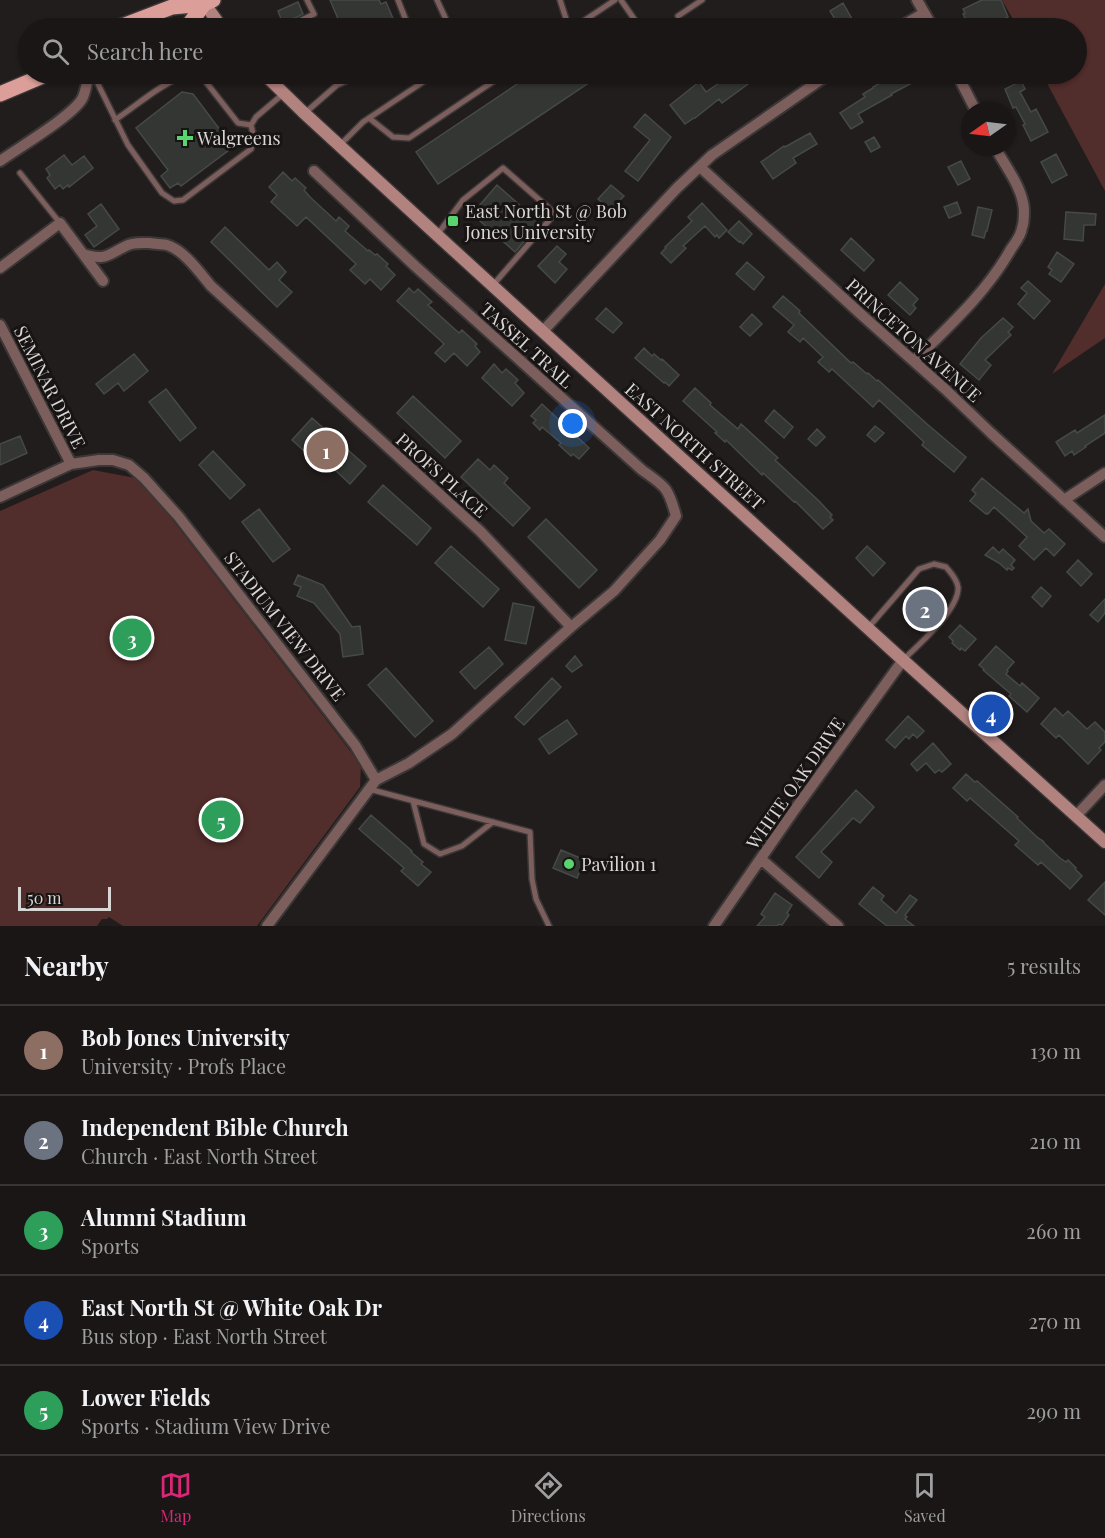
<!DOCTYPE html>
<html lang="en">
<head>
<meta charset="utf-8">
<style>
  :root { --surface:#1a1616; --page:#231f1f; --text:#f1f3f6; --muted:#9f9fa1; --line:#383535; --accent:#db2777 }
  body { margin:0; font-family:"Playfair Display",serif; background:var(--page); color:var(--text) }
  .compass { position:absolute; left:961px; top:102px; width:54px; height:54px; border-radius:50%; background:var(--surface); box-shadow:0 2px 4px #0004; rotate:256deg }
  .scale { position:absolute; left:18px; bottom:15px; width:93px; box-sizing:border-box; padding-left:6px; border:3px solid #d9d6d6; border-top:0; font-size:16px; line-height:21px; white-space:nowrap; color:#d9d6d6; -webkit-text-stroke:4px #181414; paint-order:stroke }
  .you { position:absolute; left:573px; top:424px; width:21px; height:21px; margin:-15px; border:4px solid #fff; border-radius:50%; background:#1a73e8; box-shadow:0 0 0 9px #1a73e833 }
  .badge { display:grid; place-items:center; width:39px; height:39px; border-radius:50%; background:var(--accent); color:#fff; font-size:20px; font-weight:700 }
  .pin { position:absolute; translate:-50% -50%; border:3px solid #fff; box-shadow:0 2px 6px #0006 }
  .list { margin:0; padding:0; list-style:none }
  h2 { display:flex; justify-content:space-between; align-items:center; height:78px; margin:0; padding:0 24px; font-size:26px }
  h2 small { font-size:20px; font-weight:400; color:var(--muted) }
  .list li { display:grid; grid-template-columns:39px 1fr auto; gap:18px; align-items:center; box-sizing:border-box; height:90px; padding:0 24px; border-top:2px solid var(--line) }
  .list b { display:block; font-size:22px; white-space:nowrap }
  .list p { margin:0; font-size:20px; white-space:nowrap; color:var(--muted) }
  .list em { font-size:20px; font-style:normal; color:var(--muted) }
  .icon { flex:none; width:33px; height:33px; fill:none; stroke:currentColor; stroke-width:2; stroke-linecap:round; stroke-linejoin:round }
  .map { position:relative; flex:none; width:1105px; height:926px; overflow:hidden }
  .search { position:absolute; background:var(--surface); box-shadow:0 2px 4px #0004; left:18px; right:18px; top:18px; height:66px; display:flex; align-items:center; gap:15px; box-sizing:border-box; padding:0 21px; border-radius:33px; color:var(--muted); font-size:22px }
  .sheet { height:528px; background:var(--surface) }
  nav { display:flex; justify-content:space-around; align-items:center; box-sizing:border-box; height:84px; border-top:2px solid var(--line); background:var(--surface); font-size:16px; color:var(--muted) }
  nav a { display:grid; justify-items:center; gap:3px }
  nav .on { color:var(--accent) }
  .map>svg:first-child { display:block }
  .green { fill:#512d2b }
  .building { fill:#333633; stroke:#464a46; stroke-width:1.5 }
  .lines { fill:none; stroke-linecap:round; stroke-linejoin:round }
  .service-casing { stroke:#3c3737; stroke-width:8 }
  .minor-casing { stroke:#3c3737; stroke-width:14 }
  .secondary-casing { stroke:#3c3737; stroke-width:15 }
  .primary-casing { stroke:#3c3737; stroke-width:18 }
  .service { stroke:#7c5e5c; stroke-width:5 }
  .minor { stroke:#7c5e5c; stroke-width:10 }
  .secondary { stroke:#b2827f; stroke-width:12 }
  .primary { stroke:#dc9e99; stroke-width:15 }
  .poi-dot { fill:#59d56f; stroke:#181414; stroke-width:2 }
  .labels { text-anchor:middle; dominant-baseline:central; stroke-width:6; stroke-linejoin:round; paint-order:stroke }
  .poi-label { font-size:18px; fill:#d9d6d6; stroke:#181414; text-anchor:start }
  .street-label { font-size:18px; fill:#d9d6d6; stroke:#181414 }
</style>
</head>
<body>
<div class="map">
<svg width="1105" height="926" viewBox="0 0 1105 926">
  <rect width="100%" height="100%" fill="#221d1d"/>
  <path class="green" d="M 1002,0 L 1105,0 L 1105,191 L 1042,74 L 1076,74 L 1076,28 L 1018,28 Z
    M 1105,284 L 1105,338 L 1052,374 Z
    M 93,470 L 141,479 L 361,765 L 360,787 L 257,926 L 123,926 L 109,917 L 107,919 L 102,919 L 97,926 L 0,926 L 0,511 Z"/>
  <path class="building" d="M 330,0 L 379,0 L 381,4 L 386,2 L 397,28 L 342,28 Z
    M 982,0 L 1001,0 L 1008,17 L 985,28 L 970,28 L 963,14 L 965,13 L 963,9 Z
    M 298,2 L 303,14 L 283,24 L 278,11 Z
    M 843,3 L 852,19 L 839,26 L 830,11 Z
    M 532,74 L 584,74 L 590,82 L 438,184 L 416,152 Z
    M 732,74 L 761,74 L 747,82 L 748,84 L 722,103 L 719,99 L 695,118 L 694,118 L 685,124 L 670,105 L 699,82 L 706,92 Z
    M 896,74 L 929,74 L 891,94 L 892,95 L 858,114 L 863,122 L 851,129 L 840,113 L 865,97 L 863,94 L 873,88 L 873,87 Z
    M 1021,81 L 1025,89 L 1020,92 L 1031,112 L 1036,109 L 1048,132 L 1031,141 L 1023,125 L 1025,124 L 1016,107 L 1013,108 L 1005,89 Z
    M 182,92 L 193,94 L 233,147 L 181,186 L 178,183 L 170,188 L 161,176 L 168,170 L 136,128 Z
    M 645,114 L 671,137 L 638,181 L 625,171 L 650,140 L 634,127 Z
    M 810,133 L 817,144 L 793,158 L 796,163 L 773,179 L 761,162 L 784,146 L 785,147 Z
    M 874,137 L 880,147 L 871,152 L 865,142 Z
    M 1056,154 L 1067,175 L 1052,183 L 1041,162 Z
    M 64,155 L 72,165 L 84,156 L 93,168 L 69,187 L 68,185 L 63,189 L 60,185 L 55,189 L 47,178 L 50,175 L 46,169 Z
    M 961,161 L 970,179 L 958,185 L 948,167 Z
    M 283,172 L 292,181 L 295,178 L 306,188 L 304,190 L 310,197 L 336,221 L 339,217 L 349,226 L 345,231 L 368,251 L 369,250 L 375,255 L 377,254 L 388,264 L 386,266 L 395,275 L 381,290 L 370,279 L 365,284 L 350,270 L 356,264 L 306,217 L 297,226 L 271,202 L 277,195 L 269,187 Z
    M 497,185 L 540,223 L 515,252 L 472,214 Z
    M 611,185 L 624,196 L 610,210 L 598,199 Z
    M 957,202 L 961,213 L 949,218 L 944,207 Z
    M 702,203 L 727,230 L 719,238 L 717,235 L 715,237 L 705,226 L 683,246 L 686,248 L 671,263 L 661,253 L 666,248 L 665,247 L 692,221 L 688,217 Z
    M 101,204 L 119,229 L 94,247 L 85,235 L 97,226 L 88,214 Z
    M 978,207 L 992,210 L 987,231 L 986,231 L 984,238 L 972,235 Z
    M 1066,212 L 1096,214 L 1095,225 L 1084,225 L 1083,241 L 1064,239 Z
    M 739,221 L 752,234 L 743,244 L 740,241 L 739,242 L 728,232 Z
    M 225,227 L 269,270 L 277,262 L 286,272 L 279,280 L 292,292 L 277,307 L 211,242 Z
    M 851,238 L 874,260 L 864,271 L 841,250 Z
    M 557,246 L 566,254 L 559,262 L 567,269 L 555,283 L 538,266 Z
    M 1057,252 L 1074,264 L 1061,282 L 1049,274 L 1052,270 L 1048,267 Z
    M 747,262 L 764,277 L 754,290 L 736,274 Z
    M 1028,281 L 1050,301 L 1034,319 L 1018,304 L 1027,293 L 1021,288 Z
    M 900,282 L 918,299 L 913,305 L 916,308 L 910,315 L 888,295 Z
    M 409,288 L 414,293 L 418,289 L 432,302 L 428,305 L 459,333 L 462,330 L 477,344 L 475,346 L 480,352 L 467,366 L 454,353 L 445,362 L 435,353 L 444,344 L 441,341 L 397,301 Z
    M 783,296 L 800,311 L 799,313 L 851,363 L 853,362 L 867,374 L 868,373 L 877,381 L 878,380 L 927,424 L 966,457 L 954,472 L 922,445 L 924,442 L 879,400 L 873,407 L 832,369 L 829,372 L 818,362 L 823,357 L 803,338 L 800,342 L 788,332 L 794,325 L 773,307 Z
    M 606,308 L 622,323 L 613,333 L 596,319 Z
    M 752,314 L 762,324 L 750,336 L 740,327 Z
    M 1003,318 L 1013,327 L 1008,332 L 1011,335 L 985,360 L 991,365 L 979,380 L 960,364 L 981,338 Z
    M 644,348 L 652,356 L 654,354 L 661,360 L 662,359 L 679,375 L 669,386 L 665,382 L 664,383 L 635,358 Z
    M 134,354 L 148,371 L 124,391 L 118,383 L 104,394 L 96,384 Z
    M 494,364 L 502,373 L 506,369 L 518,380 L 515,383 L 524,393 L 512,406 L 482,378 Z
    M 695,388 L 711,403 L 710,405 L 738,429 L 741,424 L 778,458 L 775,460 L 819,501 L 832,515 L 830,517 L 833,520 L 823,529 L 795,501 L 794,502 L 763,473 L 762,475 L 726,440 L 725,442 L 715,433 L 717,432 L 683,401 Z
    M 166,389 L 196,428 L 180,441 L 149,402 Z
    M 413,396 L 461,441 L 445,458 L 397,413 Z
    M 542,404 L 589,448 L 579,459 L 573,454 L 571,456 L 559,445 L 561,443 L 542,427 L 540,430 L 533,423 L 536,420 L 531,416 Z
    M 774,410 L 793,427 L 784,438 L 765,421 Z
    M 1105,415 L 1105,433 L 1085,446 L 1086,447 L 1074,455 L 1072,451 L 1065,456 L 1056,442 L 1075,430 L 1077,433 Z
    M 312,418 L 366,466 L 350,484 L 319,455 L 314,460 L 292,440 Z
    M 875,426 L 884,433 L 875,442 L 867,435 Z
    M 817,429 L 825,437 L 816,446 L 808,439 Z
    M 20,436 L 27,453 L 0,465 L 0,444 Z
    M 213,451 L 245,485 L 230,499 L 199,465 Z
    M 478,459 L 490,470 L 494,465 L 508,478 L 504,483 L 530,508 L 513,526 L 461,477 Z
    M 982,478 L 1024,513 L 1028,509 L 1031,521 L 1044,533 L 1049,529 L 1065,544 L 1054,556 L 1046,548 L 1034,560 L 1019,546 L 1027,537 L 994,507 L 988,514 L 987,513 L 986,514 L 970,501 L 976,494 L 972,490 Z
    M 383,485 L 431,528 L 417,545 L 368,502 Z
    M 259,509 L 290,549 L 273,562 L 242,522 Z
    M 546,519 L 597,570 L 579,588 L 528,537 Z
    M 451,546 L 499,589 L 483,607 L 435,563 Z
    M 867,546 L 885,563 L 873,576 L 856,558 Z
    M 993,547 L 999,553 L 1003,549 L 1015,560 L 1011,565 L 1014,568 L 1012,570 L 1008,568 L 1007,570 L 999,563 L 985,555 Z
    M 1078,560 L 1092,574 L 1081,586 L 1067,572 Z
    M 298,575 L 323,585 L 352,627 L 360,626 L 363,654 L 343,657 L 340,634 L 314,603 L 297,596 L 301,587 L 294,584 Z
    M 1041,587 L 1051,596 L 1042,607 L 1032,597 Z
    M 921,592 L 934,604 L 932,606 L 940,612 L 931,623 L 910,605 Z
    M 1105,599 L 1105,613 L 1098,622 L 1090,615 Z
    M 513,603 L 534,607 L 526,644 L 505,640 Z
    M 960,625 L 976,639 L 965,651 L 961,648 L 960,650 L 952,643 L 953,641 L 949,637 Z
    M 996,646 L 1014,662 L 1007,670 L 1008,671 L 1006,674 L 1020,686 L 1022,683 L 1039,698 L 1027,712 L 1009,696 L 1011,694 L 983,670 L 984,669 L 979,665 Z
    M 489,647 L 503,664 L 475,689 L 460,672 Z
    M 575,656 L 582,665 L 572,672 L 566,666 Z
    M 386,668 L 433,721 L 415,737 L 368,685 Z
    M 552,678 L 561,687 L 524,725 L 515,717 Z
    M 1055,708 L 1063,716 L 1068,711 L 1087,729 L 1095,722 L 1105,732 L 1105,742 L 1099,748 L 1101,750 L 1088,764 L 1059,735 L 1056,738 L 1041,724 Z
    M 908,716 L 924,731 L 917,738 L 913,734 L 909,739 L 906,736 L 895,748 L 886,740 Z
    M 567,720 L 577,734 L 549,754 L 539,739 Z
    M 933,743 L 951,764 L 942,772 L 939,770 L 935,773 L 926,763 L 917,771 L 911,764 Z
    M 966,774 L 975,782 L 977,781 L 1018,817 L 1017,818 L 1038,838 L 1043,841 L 1045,844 L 1060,858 L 1066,862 L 1068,860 L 1076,868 L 1075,869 L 1082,876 L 1070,889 L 1041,862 L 1038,865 L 1015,845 L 1019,841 L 970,798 L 967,801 L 953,788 Z
    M 856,790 L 874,807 L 860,823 L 853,818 L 821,852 L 832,862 L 819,878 L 796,857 Z
    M 371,815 L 412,851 L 411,852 L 423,862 L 421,864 L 431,872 L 418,886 L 401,871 L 404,868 L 359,829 Z
    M 561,850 L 585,860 L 577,878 L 553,868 Z
    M 1105,882 L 1105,915 L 1088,900 Z
    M 873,887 L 884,896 L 881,900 L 896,913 L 910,895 L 917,900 L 905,915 L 907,917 L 905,919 L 914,926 L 887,926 L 859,904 Z
    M 775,893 L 792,905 L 787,913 L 789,915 L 782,925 L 779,924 L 777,926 L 757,926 L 765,917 L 761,914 Z"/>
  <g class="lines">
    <defs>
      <path id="service" d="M 398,0 L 409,28
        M 437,0 L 450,28
        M 560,0 L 569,28
        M 621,0 L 639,26 L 636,28
        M 678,16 L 702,0
        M 285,28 L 314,14 L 307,0
        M 573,28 L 615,0
        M 93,74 L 128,145 L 162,193 L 174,201 L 183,200 L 251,149 L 254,138 L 251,125 L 256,117 L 283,94
        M 192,74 L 202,77 L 238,123 L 251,125
        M 491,83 L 505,74
        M 305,113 L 337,85 L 362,74
        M 369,118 L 393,137 L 409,138 L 491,83 L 483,74
        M 115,120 C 139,104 162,82 190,74
        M 339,146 L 363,122 L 435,74
        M 20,173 L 60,223
        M 437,235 L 463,200 L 503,168 L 551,210 L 552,217 L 493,285
        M 868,628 L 919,569 L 934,564 L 946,567 C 951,573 957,579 958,587 C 960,608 919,645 904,659
        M 369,789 L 530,832 L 532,879 L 536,899 L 549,926
        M 413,801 L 424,844 L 440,854 L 462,846 L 493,822"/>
      <path id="minor" d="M 917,0 L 933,28
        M 898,28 L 924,13
        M 957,74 L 976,111
        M 0,161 C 18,148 76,114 83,97 C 86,90 87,81 89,74
        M 700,167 L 864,317 L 945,389 L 991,433 L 1105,537
        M 314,171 L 415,266 L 642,470 C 666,487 668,487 676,516 L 660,540 L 614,591 L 571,627 L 452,734 L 409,763 L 376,780
        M 83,254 C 106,261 107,255 126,246 C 133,242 141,243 149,243 C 155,244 162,244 167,245 C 184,250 200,273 211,286 L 480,531 L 571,627
        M 0,268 L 60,223 L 103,281
        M 0,325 L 71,464
        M 543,331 L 677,188 L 712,155 L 829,74
        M 914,361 C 949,326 987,292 1011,249 C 1015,243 1021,236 1022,228 C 1024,223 1024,216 1024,210 C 1023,188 1005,166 995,147
        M 0,497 L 71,464 L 99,460 L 113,460 L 129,465 L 144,478 L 179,517 L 355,745 L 376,780
        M 1064,500 L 1105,473
        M 1076,816 L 1105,785
        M 761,859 L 838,926
        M 267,926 L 376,780
        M 714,926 L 793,812 L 903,660"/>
      <path id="secondary" d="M 202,0 L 222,28
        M 264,74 L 303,112 L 437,235 L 894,652 L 1105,842"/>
      <path id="primary" d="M 117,28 L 172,7 L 204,4 L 213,0
        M 182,28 L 188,26 L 204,4
        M 0,94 L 45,75 L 52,74"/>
    </defs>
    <use href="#service" class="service-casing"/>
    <use href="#minor" class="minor-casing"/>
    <use href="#secondary" class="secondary-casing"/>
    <use href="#primary" class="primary-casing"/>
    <use href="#service" class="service"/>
    <use href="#minor" class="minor"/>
    <use href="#secondary" class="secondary"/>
    <use href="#primary" class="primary"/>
  </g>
  <g class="poi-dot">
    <path d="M182 129h6v6h6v6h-6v6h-6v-6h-6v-6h6z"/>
    <rect x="447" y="215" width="12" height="12" rx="3"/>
    <circle cx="569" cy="864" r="6"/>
  </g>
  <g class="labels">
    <g class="poi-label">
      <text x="197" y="138">Walgreens</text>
      <text x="465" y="211">East North St @ Bob<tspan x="465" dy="21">Jones University</tspan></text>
      <text x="581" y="864">Pavilion 1</text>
    </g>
    <g class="street-label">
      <text transform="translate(914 340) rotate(42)">PRINCETON AVENUE</text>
      <text transform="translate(527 345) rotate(42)">TASSEL TRAIL</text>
      <text transform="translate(50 387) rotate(63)">SEMINAR DRIVE</text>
      <text transform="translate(695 446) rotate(42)">EAST NORTH STREET</text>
      <text transform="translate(442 475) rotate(42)">PROFS PLACE</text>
      <text transform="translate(285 626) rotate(52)">STADIUM VIEW DRIVE</text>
      <text transform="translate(795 783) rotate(-55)">WHITE OAK DRIVE</text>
    </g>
  </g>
</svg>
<svg class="compass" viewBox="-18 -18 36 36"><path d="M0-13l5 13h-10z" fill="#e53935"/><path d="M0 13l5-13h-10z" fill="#9f9fa1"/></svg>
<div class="scale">50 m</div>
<div class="you"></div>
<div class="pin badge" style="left:326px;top:450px;background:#8d6e63">1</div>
<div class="pin badge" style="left:925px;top:609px;background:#6b7280">2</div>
<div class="pin badge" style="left:132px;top:638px;background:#2e9e5b">3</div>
<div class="pin badge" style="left:991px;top:714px;background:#1a4fb4">4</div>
<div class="pin badge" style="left:221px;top:820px;background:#2e9e5b">5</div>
<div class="search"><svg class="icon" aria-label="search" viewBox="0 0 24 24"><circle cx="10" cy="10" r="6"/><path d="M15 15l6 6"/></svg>Search here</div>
</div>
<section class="sheet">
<h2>Nearby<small>5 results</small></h2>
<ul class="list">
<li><span class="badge" style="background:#8d6e63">1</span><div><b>Bob Jones University</b><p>University · Profs Place</p></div><em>130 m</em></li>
<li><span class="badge" style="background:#6b7280">2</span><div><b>Independent Bible Church</b><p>Church · East North Street</p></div><em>210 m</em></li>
<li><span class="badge" style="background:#2e9e5b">3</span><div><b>Alumni Stadium</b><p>Sports</p></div><em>260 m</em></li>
<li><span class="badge" style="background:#1a4fb4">4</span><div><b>East North St @ White Oak Dr</b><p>Bus stop · East North Street</p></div><em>270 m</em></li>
<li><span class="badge" style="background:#2e9e5b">5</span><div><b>Lower Fields</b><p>Sports · Stadium View Drive</p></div><em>290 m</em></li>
</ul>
</section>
<nav>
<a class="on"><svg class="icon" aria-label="map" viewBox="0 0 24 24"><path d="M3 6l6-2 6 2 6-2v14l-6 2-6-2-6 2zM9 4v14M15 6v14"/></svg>Map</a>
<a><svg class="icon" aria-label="directions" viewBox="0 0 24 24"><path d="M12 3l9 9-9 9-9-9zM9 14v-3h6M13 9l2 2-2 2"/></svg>Directions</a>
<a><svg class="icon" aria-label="saved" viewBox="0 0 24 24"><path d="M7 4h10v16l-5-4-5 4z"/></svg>Saved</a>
</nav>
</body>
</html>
